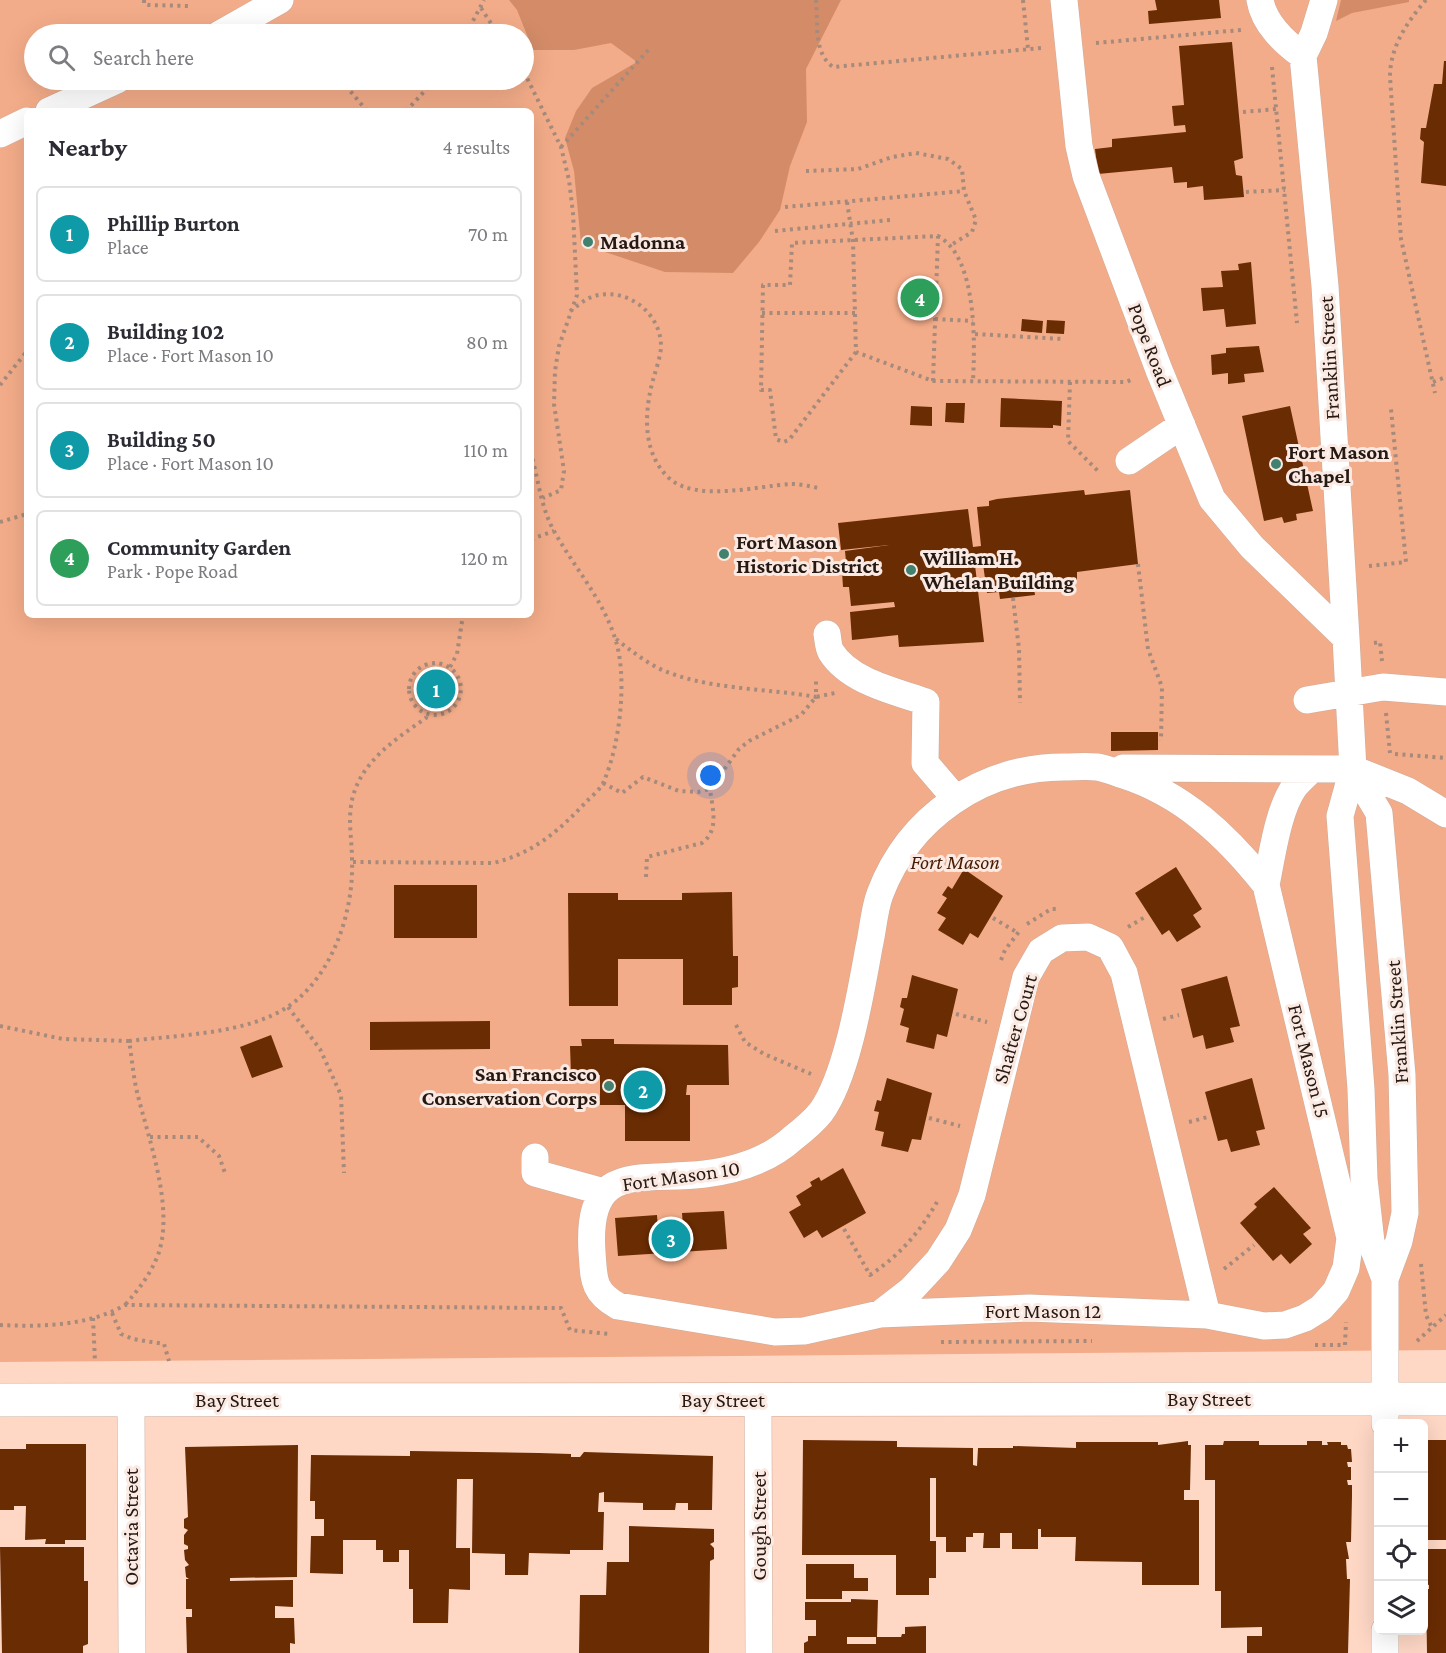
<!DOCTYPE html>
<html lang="en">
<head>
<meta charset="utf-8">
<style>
  :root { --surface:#fff; --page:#f7f7f7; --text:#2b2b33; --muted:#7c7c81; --line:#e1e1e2; --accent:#41816f }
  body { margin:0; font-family:"Crimson Pro",serif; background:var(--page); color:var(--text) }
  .controls { position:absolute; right:18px; bottom:18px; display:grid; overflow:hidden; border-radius:9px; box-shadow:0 6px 24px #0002 }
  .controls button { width:54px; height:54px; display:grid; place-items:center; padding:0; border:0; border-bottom:2px solid var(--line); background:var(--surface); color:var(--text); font:30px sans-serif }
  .you { position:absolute; left:711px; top:776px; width:21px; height:21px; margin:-15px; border:4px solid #fff; border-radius:50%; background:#1a73e8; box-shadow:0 0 0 9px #1a73e833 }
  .badge { display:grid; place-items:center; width:39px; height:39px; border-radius:50%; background:var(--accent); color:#fff; font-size:20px; font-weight:700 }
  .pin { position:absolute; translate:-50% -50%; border:3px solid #fff; box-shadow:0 2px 6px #0006 }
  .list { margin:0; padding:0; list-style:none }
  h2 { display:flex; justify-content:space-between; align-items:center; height:78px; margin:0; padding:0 24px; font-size:26px }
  h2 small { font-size:20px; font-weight:400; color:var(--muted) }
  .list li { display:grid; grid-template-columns:39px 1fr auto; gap:18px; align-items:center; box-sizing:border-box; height:96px; margin:0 12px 12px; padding:0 12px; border:2px solid var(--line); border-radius:9px }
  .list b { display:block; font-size:22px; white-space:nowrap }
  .list p { margin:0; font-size:20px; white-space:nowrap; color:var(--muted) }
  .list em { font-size:20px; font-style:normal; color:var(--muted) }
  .icon { flex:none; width:33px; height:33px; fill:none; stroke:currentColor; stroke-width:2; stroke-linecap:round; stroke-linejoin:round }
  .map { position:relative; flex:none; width:1446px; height:1653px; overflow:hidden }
  .search { position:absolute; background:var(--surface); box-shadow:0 6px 24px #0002; left:24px; top:24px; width:510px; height:66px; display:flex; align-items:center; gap:15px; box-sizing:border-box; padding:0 21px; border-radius:33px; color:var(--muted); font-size:22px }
  .panel { position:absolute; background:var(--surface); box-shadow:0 6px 24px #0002; left:24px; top:108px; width:510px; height:510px; border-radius:9px }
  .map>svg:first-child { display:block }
  .green { fill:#f3ac89; fill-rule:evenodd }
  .forest { fill:#d48c68 }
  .building { fill:#6a2c03 }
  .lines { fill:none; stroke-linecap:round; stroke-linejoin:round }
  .minor-casing { stroke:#cfaa98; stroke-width:28 }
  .major-casing { stroke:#cfaa98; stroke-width:34 }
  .path { stroke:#a68a7c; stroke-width:4; stroke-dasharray:3 4.5; stroke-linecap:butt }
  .minor { stroke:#fff; stroke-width:27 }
  .major { stroke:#fff; stroke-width:33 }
  .poi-dot { fill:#41816f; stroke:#faeae3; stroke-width:2 }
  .labels { text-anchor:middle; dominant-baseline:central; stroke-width:6; stroke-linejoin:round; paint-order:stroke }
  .poi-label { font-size:21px; font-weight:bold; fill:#261912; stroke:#faeae3; text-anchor:start }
  .street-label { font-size:21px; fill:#261912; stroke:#faeae3 }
  .park-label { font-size:21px; font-style:italic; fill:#481a00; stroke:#faeae3 }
</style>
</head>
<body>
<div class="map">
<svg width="1446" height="1653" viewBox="0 0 1446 1653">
  <rect width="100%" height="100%" fill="#fed7c5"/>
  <path class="green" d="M 0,0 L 1446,0 L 1446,1350 L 0,1362 ZM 34,34 L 524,34 L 524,80 L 34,80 ZM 27,111 L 531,111 L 531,615 L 27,615 Z"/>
  <path class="forest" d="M 509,0 L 841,0 L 806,69 L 807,122 L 790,166 L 780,210 L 759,242 L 733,273 L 665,272 L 581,244 L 574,171 L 565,138 L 576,111 L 592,88 L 637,62 L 611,43 L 574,50 L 533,50 L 517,10 Z
    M 1341,0 L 1409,0 L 1409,2 L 1352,13 L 1336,21 Z"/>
  <path class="building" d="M 1155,0 L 1219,0 L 1221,18 L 1149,24 L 1148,11 L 1157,10 Z
    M 1232,42 L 1243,158 L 1234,161 L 1236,175 L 1242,176 L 1244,197 L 1204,200 L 1203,186 L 1187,188 L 1187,182 L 1174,183 L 1172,167 L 1098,174 L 1095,149 L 1112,147 L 1112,139 L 1186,132 L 1185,125 L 1174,126 L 1172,106 L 1184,105 L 1179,46 Z
    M 1444,61 L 1446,61 L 1446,186 L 1421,183 L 1424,142 L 1420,139 L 1421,128 L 1426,128 L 1434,84 L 1442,84 Z
    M 1251,262 L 1256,324 L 1226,327 L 1224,309 L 1203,311 L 1201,288 L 1223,287 L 1221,271 L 1239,270 L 1238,264 Z
    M 1022,319 L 1043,321 L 1042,333 L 1021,331 Z
    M 1047,320 L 1065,321 L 1064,334 L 1046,333 Z
    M 1259,346 L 1264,372 L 1244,374 L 1245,382 L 1228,384 L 1228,373 L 1212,375 L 1211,355 L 1226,353 L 1226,348 Z
    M 1001,398 L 1062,401 L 1061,426 L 1053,425 L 1053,428 L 1000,427 Z
    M 946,403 L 965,403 L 964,423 L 945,422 Z
    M 911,406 L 932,407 L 932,426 L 910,425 Z
    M 1290,406 L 1313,511 L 1296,514 L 1297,520 L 1284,523 L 1282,517 L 1264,521 L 1242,416 Z
    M 1084,490 L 1085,495 L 1130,490 L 1138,564 L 1077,572 L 1077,580 L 1044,583 L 1044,587 L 1034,588 L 1035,595 L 1000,599 L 999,592 L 987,593 L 983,564 L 975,565 L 984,642 L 899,647 L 898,635 L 852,640 L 850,612 L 895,607 L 894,602 L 851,606 L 849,587 L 843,587 L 842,572 L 847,572 L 845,551 L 889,545 L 841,550 L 838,523 L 968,509 L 973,547 L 981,546 L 977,507 L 989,506 L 989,501 L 997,499 Z
    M 1111,732 L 1158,732 L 1158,750 L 1111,751 Z
    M 1176,867 L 1202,909 L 1193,915 L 1201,927 L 1177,942 L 1169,930 L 1162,935 L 1135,893 Z
    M 964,869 L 1003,896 L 978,938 L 970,933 L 963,945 L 938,930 L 946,918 L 937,913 L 947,898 L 942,895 L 948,886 L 952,889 Z
    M 394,885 L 477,885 L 477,938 L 394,938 Z
    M 732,892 L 733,956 L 738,956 L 738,987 L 732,988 L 732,1005 L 683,1005 L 683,959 L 618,959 L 618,1006 L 569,1006 L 568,893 L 618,893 L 618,900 L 682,900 L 682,893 Z
    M 912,975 L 958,989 L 947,1037 L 937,1034 L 934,1049 L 906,1042 L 909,1028 L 900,1025 L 904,1009 L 900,1007 L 902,998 L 907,998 Z
    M 1227,976 L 1240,1026 L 1230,1028 L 1234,1042 L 1206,1049 L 1203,1035 L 1193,1038 L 1181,989 Z
    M 490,1021 L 490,1049 L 370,1050 L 370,1022 Z
    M 271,1035 L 283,1067 L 252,1078 L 240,1047 Z
    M 581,1039 L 614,1039 L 614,1044 L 728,1045 L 729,1085 L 687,1085 L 686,1095 L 690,1095 L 690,1141 L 625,1141 L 625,1105 L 600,1105 L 600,1075 L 571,1075 L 570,1046 L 582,1046 Z
    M 887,1078 L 932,1093 L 921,1140 L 912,1139 L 908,1152 L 881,1146 L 884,1132 L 875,1130 L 879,1112 L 874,1111 L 877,1100 L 881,1101 Z
    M 1252,1078 L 1265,1129 L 1256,1131 L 1260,1145 L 1231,1152 L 1227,1139 L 1218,1141 L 1205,1092 Z
    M 843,1168 L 866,1213 L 822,1238 L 817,1230 L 804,1238 L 789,1212 L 801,1205 L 796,1196 L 812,1186 L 810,1182 L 819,1177 L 821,1181 Z
    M 1274,1187 L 1311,1228 L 1303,1234 L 1312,1244 L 1290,1264 L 1281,1254 L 1273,1261 L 1240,1223 L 1257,1207 L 1254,1204 Z
    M 724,1211 L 727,1249 L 618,1256 L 615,1218 L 657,1215 L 658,1229 L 683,1227 L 682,1213 Z
    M 803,1440 L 897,1441 L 897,1447 L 973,1448 L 973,1465 L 977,1466 L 978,1448 L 1013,1448 L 1013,1446 L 1076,1448 L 1076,1442 L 1158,1442 L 1158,1445 L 1188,1441 L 1188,1445 L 1191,1445 L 1190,1490 L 1184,1490 L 1184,1500 L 1199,1500 L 1199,1585 L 1142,1585 L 1142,1562 L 1075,1561 L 1076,1537 L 1041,1537 L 1041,1529 L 1038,1529 L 1038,1549 L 1012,1549 L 1012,1533 L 1000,1533 L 1000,1548 L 983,1548 L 984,1533 L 973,1533 L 973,1537 L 966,1537 L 966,1552 L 946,1552 L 946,1537 L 936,1537 L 936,1478 L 930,1478 L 930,1541 L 936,1541 L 936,1578 L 929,1578 L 929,1595 L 896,1595 L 896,1555 L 802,1555 Z
    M 1426,1440 L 1446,1440 L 1446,1540 L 1427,1540 Z
    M 1224,1441 L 1259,1441 L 1259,1445 L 1307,1445 L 1307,1441 L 1322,1441 L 1322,1445 L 1328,1445 L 1327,1442 L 1341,1442 L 1341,1445 L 1347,1445 L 1348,1449 L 1351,1449 L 1352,1462 L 1347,1462 L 1348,1467 L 1351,1467 L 1351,1480 L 1347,1480 L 1348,1485 L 1352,1485 L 1352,1496 L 1351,1542 L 1346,1542 L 1349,1559 L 1346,1559 L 1347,1579 L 1350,1579 L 1348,1653 L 1247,1653 L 1247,1636 L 1262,1636 L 1262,1627 L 1221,1628 L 1221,1591 L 1215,1591 L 1215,1480 L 1205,1480 L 1205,1445 L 1223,1445 Z
    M 26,1444 L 86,1444 L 86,1540 L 65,1540 L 65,1544 L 45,1544 L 46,1539 L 25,1540 L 26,1506 L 14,1506 L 14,1510 L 0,1510 L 0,1449 L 26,1449 Z
    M 298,1445 L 297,1577 L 230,1578 L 230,1581 L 293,1580 L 293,1607 L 275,1606 L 275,1618 L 294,1618 L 295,1644 L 290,1643 L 290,1653 L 187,1653 L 186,1617 L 192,1617 L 192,1609 L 186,1609 L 186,1579 L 189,1579 L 186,1577 L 185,1567 L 189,1565 L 185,1560 L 184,1550 L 188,1549 L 188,1546 L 184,1544 L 184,1535 L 188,1530 L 184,1528 L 184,1519 L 188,1517 L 185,1447 Z
    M 410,1451 L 539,1453 L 571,1454 L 571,1457 L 580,1457 L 584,1452 L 713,1456 L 712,1510 L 688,1510 L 688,1503 L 676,1503 L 675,1510 L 643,1510 L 643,1503 L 604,1502 L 604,1492 L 599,1493 L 598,1512 L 604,1512 L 603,1550 L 570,1550 L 570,1554 L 529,1553 L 528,1575 L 505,1575 L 505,1554 L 472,1553 L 473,1479 L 457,1479 L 456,1548 L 470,1548 L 470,1590 L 449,1589 L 448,1623 L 413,1623 L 413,1589 L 409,1589 L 409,1550 L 399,1550 L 399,1562 L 383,1562 L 383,1550 L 376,1550 L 376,1540 L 343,1540 L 343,1574 L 310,1573 L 311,1536 L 324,1536 L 324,1519 L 315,1519 L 315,1501 L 310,1501 L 311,1455 L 410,1456 Z
    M 629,1526 L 714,1529 L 714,1542 L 710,1544 L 714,1548 L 714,1559 L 710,1561 L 709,1653 L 579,1653 L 580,1595 L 606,1595 L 607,1562 L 629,1562 Z
    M 0,1547 L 84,1547 L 84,1581 L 88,1581 L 88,1644 L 83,1646 L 83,1653 L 2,1653 Z
    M 1428,1549 L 1446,1549 L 1446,1653 L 1427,1653 L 1426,1589 L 1429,1589 L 1429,1585 L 1425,1584 L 1425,1570 L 1428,1570 Z
    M 806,1564 L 854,1564 L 854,1578 L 868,1578 L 868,1591 L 842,1591 L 842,1599 L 806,1599 Z
    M 851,1599 L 878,1600 L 877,1637 L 847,1637 L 847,1644 L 876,1644 L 876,1637 L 901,1637 L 902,1634 L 905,1634 L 905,1627 L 926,1626 L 926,1653 L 804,1653 L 804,1643 L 808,1641 L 808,1636 L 816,1636 L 816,1620 L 805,1620 L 805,1602 L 851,1602 Z"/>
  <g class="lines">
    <defs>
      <path id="minor" d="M 1064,0 L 1079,146 L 1086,176 L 1159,370 L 1212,499 L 1252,547 L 1346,638
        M 1260,0 C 1264,24 1284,42 1303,56
        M 1324,0 L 1314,33 L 1303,56 L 1325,286 L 1346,638 L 1353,769 L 1340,816 L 1361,1089 L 1364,1179 L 1371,1242 L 1385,1279 L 1385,1424
        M 220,34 L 280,0
        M 49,111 L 117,80
        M 0,134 L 27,121
        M 1129,461 L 1182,425
        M 827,634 C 828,639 828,647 831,652 C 850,682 895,691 926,702 L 925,763 L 955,798
        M 1307,700 L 1383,687 L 1446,692
        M 1123,768 L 1353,769 L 1408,791 L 1446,814
        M 1353,769 L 1379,813 L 1402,1075 L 1405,1213 L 1399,1241 L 1385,1279
        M 1266,885 C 1227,836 1183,794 1123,775 C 1114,772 1105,768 1097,767 C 1086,766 1075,767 1064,767 C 982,767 909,817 880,894 C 874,910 873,930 869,947 C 861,991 847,1077 821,1112 C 813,1122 802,1131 793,1138 C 768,1161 737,1170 705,1174 C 640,1182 586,1160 592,1252 C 594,1278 592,1292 618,1306 L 775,1332 L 804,1331 L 880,1314 L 1029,1308 L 1207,1315 L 1264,1326 L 1285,1325 L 1305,1318 L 1321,1308 L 1336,1291 L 1346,1268 L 1350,1238 L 1266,885 C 1272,856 1278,809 1295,786 C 1300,780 1307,774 1312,769
        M 535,1157 L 535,1173 L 604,1192
        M 880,1314 L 911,1290 L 938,1261 L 958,1230 L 972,1195 L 1026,977 L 1041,951 L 1062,938 L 1088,937 L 1110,947 L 1124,973 L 1207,1315
        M 131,1400 L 132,1653
        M 758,1400 L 759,1653
        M 1385,1630 L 1385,1653"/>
      <path id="major" d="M 0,1400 L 1446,1399"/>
    </defs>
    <use href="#minor" class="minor-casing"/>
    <use href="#major" class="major-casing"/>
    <path class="path" d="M 144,0 L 144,4 L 149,5 L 189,6
      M 816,0 C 818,22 813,53 833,67 L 1041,48
      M 1023,0 L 1028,49
      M 1426,0 C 1407,22 1390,47 1390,77 L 1401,239 L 1435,393
      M 481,8 L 498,34
      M 282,34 L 297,27 L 303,34
      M 466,34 L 484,0
      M 1096,43 L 1241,30
      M 1272,67 L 1297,323
      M 524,72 L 561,147 L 569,180 L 573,213 L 577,295 L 559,346 L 555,371 L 554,404 L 564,471 L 561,490 L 543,498
      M 341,80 L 367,111
      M 406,111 L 435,80
      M 1243,112 L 1277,109
      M 561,147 L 651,47
      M 806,171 L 858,169 L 892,157 L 916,153 L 948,159 L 962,169 L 964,191 L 976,220 L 972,232 L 951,245
      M 1246,192 L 1285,190
      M 847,202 L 853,241 L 856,352 L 933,381 L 1126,382 L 1133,379
      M 785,207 L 964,191
      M 775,231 L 890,220
      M 570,311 C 576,307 583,301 589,298 C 622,284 660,310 661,345 C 661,356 656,369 653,380 C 644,413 642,454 670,479 C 697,502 758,486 791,484 C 800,484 809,486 818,488
      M 762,313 L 855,313
      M 935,319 L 973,321
      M 975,334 L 1063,339
      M 856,352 L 789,440 L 783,442 L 776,439 L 770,390 L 761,390 L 763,285 L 790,285 L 792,243 L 938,236 C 977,257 975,342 973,381
      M 933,381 L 938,236
      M 1070,382 L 1068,441 L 1099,472
      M 1433,382 L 1446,377
      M 0,385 L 27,351
      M 0,522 L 27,514
      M 531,539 L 554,531
      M 1138,564 L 1148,649 L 1162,687 L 1161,741
      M 1369,566 L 1406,562 L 1391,409
      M 1013,598 L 1019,649 L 1020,703
      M 616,639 C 630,650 643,660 658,668 C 704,690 767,688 816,697 L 816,677
      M 1374,643 L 1380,642 L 1382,661
      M409 689a26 26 0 1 1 52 0a26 26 0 1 1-52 0Z
      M 450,667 L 457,654 L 463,615
      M 1386,713 L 1390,753
      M 1395,754 L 1446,758
      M 603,783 L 622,793 L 643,777 L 679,791 L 698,792 L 710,789 L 739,749 L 749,741 L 801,715 L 816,697 L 835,693
      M 353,862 L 493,863 C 532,854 559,831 586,802 C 592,796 601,789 604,781 C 620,744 628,677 615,638 C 602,598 574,567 554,531 C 541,508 538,478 531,453
      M 646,877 L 647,857 L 702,843 C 720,830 712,807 710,789
      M 993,918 L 1018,933
      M 1027,924 L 1051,909 L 1057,909
      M 1128,927 L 1145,917
      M 1001,960 L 1005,950 L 1021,929
      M 288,1007 L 320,1049 L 341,1095 L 344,1173
      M 956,1014 L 987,1022
      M 1163,1019 L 1179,1015
      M 736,1025 L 745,1042 L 764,1054 L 811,1074
      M 0,1026 L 63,1039 L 129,1041 C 132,1058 133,1075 137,1092 C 148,1138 175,1208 158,1255 C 150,1275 139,1289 125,1305
      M 129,1041 C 178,1035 248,1034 289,1006 C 333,975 354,911 352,860 C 352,838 347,818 353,796 C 363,760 397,738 426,718 L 427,714
      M 929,1118 L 960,1126
      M 1189,1122 L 1208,1117
      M 150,1137 L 198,1137 L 219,1156 L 225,1173
      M 844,1229 L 870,1275 C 900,1255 919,1233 937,1202
      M 1421,1264 L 1426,1315 L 1432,1328
      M 1224,1269 L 1254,1245
      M 112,1313 L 121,1334 L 133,1339 L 164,1344 L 169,1361
      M 93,1318 L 95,1362
      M 0,1325 C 41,1327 89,1326 125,1305 L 561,1308 L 570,1330 L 610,1334
      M 1417,1341 L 1446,1315
      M 941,1342 L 1092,1341
      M 1315,1345 L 1345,1345 L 1346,1322"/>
    <use href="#minor" class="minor"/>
    <use href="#major" class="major"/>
  </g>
  <g class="poi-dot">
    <circle cx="588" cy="242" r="6"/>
    <circle cx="1276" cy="464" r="6"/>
    <circle cx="724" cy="554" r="6"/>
    <circle cx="911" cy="570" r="6"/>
    <circle cx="609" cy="1086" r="6"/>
  </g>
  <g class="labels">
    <g class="poi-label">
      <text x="600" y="242">Madonna</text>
      <text x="1288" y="452">Fort Mason<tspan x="1288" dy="24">Chapel</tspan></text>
      <text x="736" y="542">Fort Mason<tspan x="736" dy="24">Historic District</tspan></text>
      <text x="923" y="558">William H.<tspan x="923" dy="24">Whelan Building</tspan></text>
      <text x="597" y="1074" text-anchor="end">San Francisco<tspan x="597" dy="24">Conservation Corps</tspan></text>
    </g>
    <g class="street-label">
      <text transform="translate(1150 345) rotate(69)">Pope Road</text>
      <text transform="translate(1329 358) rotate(-93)">Franklin Street</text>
      <text transform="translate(1397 1022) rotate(-94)">Franklin Street</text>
      <text transform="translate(1015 1029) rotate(-74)">Shafter Court</text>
      <text transform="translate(1309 1061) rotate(76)">Fort Mason 15</text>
      <text transform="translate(681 1176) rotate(-8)">Fort Mason 10</text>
      <text x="1043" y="1311">Fort Mason 12</text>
      <text x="1209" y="1399">Bay Street</text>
      <text x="237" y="1400">Bay Street</text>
      <text x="723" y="1400">Bay Street</text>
      <text transform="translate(759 1526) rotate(-90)">Gough Street</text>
      <text transform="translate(131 1527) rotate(-90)">Octavia Street</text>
    </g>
    <g class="park-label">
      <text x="955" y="862">Fort Mason</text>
    </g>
  </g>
</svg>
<div class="controls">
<button>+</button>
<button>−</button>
<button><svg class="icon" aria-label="locate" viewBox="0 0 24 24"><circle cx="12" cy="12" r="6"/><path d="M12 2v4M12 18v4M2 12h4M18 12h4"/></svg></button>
<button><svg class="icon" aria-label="layers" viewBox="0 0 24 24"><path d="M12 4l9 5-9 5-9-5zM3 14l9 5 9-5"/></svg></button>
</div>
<div class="you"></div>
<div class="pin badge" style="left:436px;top:689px;background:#0f9aa8">1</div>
<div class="pin badge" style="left:643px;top:1090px;background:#0f9aa8">2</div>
<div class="pin badge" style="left:671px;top:1239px;background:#0f9aa8">3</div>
<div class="pin badge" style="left:920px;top:298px;background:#2e9e5b">4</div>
<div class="search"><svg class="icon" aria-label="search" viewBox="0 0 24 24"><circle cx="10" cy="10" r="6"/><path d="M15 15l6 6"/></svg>Search here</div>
<section class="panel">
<h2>Nearby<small>4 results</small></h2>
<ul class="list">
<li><span class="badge" style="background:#0f9aa8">1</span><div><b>Phillip Burton</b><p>Place</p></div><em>70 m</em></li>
<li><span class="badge" style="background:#0f9aa8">2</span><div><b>Building 102</b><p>Place · Fort Mason 10</p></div><em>80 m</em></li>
<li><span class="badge" style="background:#0f9aa8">3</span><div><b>Building 50</b><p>Place · Fort Mason 10</p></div><em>110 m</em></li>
<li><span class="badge" style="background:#2e9e5b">4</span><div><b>Community Garden</b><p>Park · Pope Road</p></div><em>120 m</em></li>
</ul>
</section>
</div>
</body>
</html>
